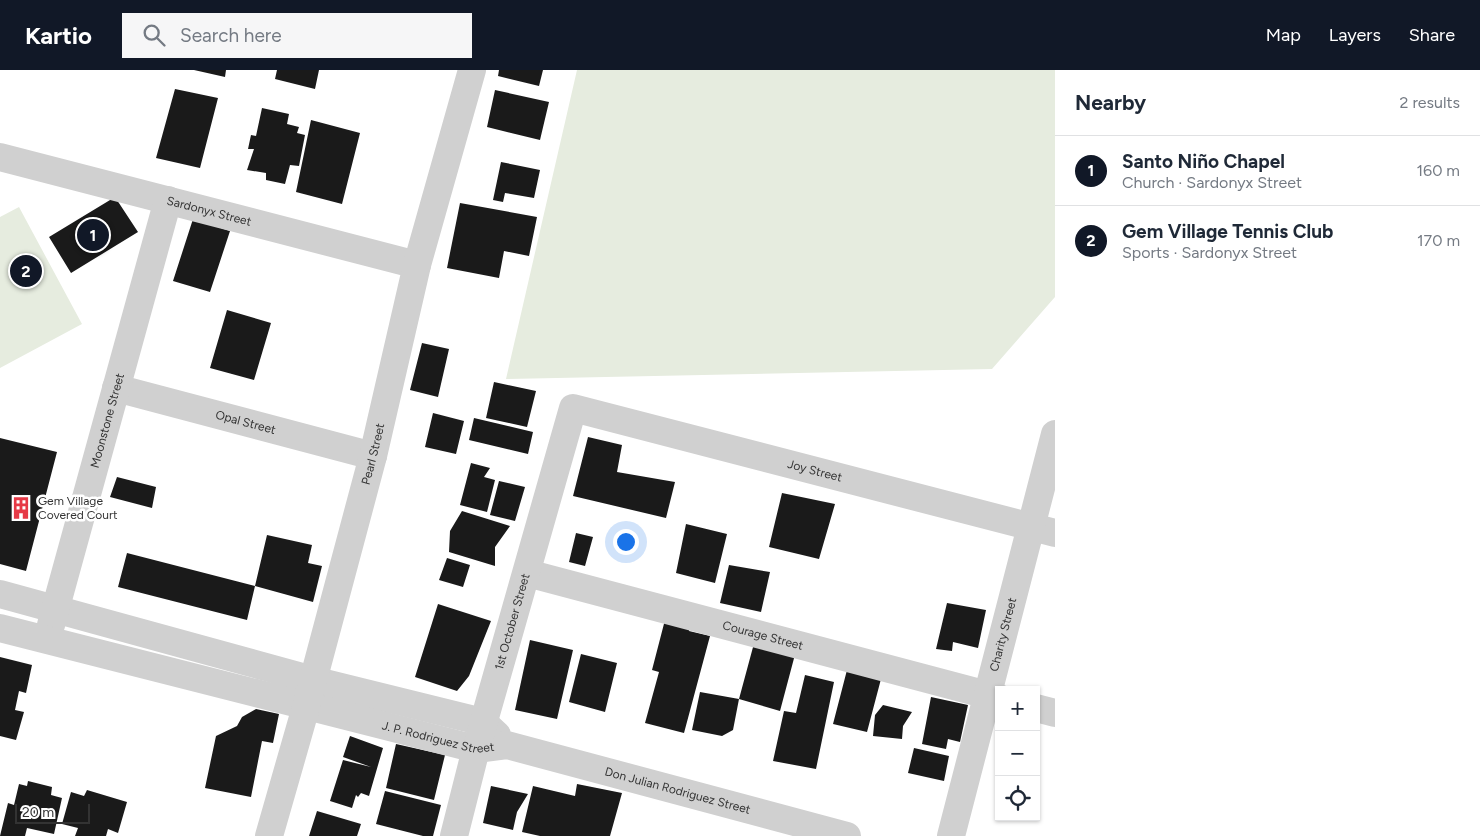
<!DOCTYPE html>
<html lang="en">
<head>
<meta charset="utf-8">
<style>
  :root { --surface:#fff; --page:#f6f6f7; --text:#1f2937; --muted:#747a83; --line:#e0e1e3; --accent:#111827 }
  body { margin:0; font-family:Figtree,sans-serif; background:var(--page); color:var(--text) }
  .controls { position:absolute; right:15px; bottom:15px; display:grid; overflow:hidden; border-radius:0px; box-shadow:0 1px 4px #0004 }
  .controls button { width:45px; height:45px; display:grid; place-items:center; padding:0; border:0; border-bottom:1px solid var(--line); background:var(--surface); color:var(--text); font:25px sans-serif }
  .scale { position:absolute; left:15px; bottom:12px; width:75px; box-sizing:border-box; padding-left:5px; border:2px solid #333; border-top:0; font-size:14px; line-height:18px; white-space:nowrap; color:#333; -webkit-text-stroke:4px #fff; paint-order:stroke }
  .you { position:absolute; left:625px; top:471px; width:18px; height:18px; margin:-12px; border:4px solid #fff; border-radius:50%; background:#1a73e8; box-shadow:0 0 0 8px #1a73e833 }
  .badge { display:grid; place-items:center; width:32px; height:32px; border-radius:50%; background:var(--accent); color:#fff; font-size:16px; font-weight:700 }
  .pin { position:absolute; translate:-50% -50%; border:2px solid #fff; box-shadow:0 1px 5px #0006 }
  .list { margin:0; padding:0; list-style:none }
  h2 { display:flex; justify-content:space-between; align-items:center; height:65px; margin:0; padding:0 20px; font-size:21px }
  h2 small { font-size:16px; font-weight:400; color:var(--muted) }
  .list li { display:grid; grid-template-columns:32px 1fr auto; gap:15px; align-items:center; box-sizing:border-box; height:70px; padding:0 20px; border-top:1px solid var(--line) }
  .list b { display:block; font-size:19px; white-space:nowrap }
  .list p { margin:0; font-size:16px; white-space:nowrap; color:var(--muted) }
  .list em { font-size:16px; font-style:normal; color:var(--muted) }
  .icon { flex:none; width:28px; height:28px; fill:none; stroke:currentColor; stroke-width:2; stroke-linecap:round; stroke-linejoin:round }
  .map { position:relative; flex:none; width:1055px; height:766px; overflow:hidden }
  header { display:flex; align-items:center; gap:30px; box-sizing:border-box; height:70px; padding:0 25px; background:var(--accent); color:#fff }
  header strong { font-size:24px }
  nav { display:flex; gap:28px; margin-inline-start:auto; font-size:18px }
  .search { width:350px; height:45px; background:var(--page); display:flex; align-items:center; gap:12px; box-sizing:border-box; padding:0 18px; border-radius:0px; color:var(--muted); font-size:19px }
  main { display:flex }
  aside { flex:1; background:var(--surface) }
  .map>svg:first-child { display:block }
  .green { fill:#e6ecdf }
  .building { fill:#1a1a1a }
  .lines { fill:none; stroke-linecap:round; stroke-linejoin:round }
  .minor { stroke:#d0d0d0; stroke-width:28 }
  .labels { text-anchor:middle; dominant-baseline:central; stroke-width:5; stroke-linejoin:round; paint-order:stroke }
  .street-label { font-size:12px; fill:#333; stroke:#fff }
  .poi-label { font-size:12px; fill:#333; stroke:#fff; text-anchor:start }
</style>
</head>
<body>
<header>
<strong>Kartio</strong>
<div class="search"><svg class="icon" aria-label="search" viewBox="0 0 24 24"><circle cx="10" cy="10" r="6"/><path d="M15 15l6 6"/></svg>Search here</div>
<nav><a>Map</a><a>Layers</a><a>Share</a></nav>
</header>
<main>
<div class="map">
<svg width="1055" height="766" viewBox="0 0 1055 766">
  <rect width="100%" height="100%" fill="#fff"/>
  <path class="green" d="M 577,0 L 1055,0 L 1055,227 L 992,299 L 506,309 Z
    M 19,137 L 82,254 L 0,298 L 0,147 Z"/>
  <path class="building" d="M 194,0 L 226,0 L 225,7 Z
    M 277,0 L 319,0 L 315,19 L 275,9 Z
    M 499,0 L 543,0 L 539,16 L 498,6 Z
    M 175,19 L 218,28 L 200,98 L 156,88 Z
    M 495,20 L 549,32 L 540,70 L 487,57 Z
    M 262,38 L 289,44 L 287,54 L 299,57 L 297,63 L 305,65 L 299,96 L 290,95 L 285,114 L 266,110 L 266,103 L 247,100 L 254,79 L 248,79 L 251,65 L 256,66 Z
    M 311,50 L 360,63 L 342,134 L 296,122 Z
    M 501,92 L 540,100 L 534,128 L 505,123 L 503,132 L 493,130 Z
    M 115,127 L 138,162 L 71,203 L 49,167 Z
    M 460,133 L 537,147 L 529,186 L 504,181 L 499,208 L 447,198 Z
    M 193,149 L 230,161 L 210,222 L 173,211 Z
    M 227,240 L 271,253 L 254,310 L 210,298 Z
    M 422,273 L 449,279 L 438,327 L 410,320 Z
    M 494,312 L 536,321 L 527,357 L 486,348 Z
    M 433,343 L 464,351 L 456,384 L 425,377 Z
    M 474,348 L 533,362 L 528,384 L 469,370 Z
    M 588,367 L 622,375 L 617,402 L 675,412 L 666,448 L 573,426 Z
    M 0,368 L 57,382 L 26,501 L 0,494 Z
    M 471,393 L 490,398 L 484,407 L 495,410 L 487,442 L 460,435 Z
    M 117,407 L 156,417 L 152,438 L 110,427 Z
    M 499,411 L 525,417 L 515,451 L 490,445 Z
    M 782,423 L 835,434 L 819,489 L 769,477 Z
    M 462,441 L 510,456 L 495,477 L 495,496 L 449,482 L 450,461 Z
    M 686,454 L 727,464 L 715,513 L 676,503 Z
    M 576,463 L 593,467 L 585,496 L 569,492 Z
    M 267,465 L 312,475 L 308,493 L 322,496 L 313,532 L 255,516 Z
    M 127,483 L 255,516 L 247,550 L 118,517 Z
    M 447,488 L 470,495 L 463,517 L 439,510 Z
    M 729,495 L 770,502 L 761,542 L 720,533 Z
    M 947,533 L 986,540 L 978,578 L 953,572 L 952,581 L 936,579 Z
    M 438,534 L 491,551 L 469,606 L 457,621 L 415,607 Z
    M 666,546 L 691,553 L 689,561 L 710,566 L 684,663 L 645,653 L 659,602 L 652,600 Z
    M 756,566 L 797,577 L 780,641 L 739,629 Z
    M 530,570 L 573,580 L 557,649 L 515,640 Z
    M 581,584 L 617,593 L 605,642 L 569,632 Z
    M 0,587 L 32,595 L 26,623 L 19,621 L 15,640 L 24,642 L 16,670 L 0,666 Z
    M 847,600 L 881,609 L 867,662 L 833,654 Z
    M 805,605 L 834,612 L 816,699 L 773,691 L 784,641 L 796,643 Z
    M 700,622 L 739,629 L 733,660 L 722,666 L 692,660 Z
    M 931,627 L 968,635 L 960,672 L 948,669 L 946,679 L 922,674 Z
    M 883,635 L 912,642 L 903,656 L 902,669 L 873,666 L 875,645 Z
    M 256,639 L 279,644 L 273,673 L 262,671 L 251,727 L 205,718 L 216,666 L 237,656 L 242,647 Z
    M 350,666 L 383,678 L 369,726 L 361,723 L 358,727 L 356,725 L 352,738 L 330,731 L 343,690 L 371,697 L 343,687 Z
    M 396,674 L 445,685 L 434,730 L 386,718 Z
    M 914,678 L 949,686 L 944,711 L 908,703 Z
    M 28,711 L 52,717 L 51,725 L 62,728 L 54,764 L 27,758 L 25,766 L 0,766 L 8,733 L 14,735 L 19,714 L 27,716 Z
    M 577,714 L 622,723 L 610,766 L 540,766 L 522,762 L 533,716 L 575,726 Z
    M 491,716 L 528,724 L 517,742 L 513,760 L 483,753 Z
    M 87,720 L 127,732 L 118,763 L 108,759 L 106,766 L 75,766 L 78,758 L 62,754 L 71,722 L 84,726 Z
    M 385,721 L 441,735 L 433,766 L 423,766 L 376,754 Z
    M 317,741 L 361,754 L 357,766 L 309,766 Z"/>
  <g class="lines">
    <g class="minor">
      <path id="s1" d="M 0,87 L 417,195"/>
      <path id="s2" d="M 116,318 L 373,386"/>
      <path id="s3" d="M 527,503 L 999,628"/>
      <path d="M 0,524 L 313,610 L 483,652 L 497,665"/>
      <path id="s4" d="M 51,555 L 168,130"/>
      <path id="s5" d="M 0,558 L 476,679 L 507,675 L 847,766"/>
      <path d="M 1036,638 L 1055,643"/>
      <path id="s6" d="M 269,766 L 306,637 L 373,386 L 417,195 L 472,0"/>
      <path id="s7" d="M 454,766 L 476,679 L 573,338 L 1055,463"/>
      <path id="s8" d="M 951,766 L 1055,364"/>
    </g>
  </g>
  <defs>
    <symbol id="building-bare" viewBox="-9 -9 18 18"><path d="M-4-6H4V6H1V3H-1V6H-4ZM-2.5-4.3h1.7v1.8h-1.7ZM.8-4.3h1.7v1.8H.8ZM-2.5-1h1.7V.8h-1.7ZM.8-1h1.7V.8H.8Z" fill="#e63946" stroke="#fff" stroke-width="2.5" paint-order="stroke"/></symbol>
  </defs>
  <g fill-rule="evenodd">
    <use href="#building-bare" x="5" y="422" width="32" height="32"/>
  </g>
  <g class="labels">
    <g class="street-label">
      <text stroke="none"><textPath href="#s1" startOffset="216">Sardonyx Street</textPath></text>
      <text stroke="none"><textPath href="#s4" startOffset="212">Moonstone Street</textPath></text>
      <text stroke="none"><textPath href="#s2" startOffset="134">Opal Street</textPath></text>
      <text stroke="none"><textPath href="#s6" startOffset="396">Pearl Street</textPath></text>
      <text stroke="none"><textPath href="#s7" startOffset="694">Joy Street</textPath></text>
      <text stroke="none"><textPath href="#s7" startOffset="222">1st October Street</textPath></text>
      <text stroke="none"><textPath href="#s3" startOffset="244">Courage Street</textPath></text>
      <text stroke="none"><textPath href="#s8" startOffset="208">Charity Street</textPath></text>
      <text stroke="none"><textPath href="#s5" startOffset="452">J. P. Rodriguez Street</textPath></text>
      <text stroke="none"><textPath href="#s5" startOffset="699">Don Julian Rodriguez Street</textPath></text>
    </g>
    <g class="poi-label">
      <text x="38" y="431">Gem Village<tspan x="38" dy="14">Covered Court</tspan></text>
    </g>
  </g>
</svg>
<div class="controls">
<button>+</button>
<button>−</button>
<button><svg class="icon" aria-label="locate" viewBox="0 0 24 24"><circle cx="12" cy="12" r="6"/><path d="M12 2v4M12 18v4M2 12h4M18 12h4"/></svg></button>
</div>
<div class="scale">20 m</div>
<div class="you"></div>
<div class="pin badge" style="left:93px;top:165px">1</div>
<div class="pin badge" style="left:26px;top:201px">2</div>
</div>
<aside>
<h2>Nearby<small>2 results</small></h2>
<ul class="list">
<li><span class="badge">1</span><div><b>Santo Niño Chapel</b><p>Church · Sardonyx Street</p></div><em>160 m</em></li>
<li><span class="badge">2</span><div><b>Gem Village Tennis Club</b><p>Sports · Sardonyx Street</p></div><em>170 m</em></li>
</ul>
</aside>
</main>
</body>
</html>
